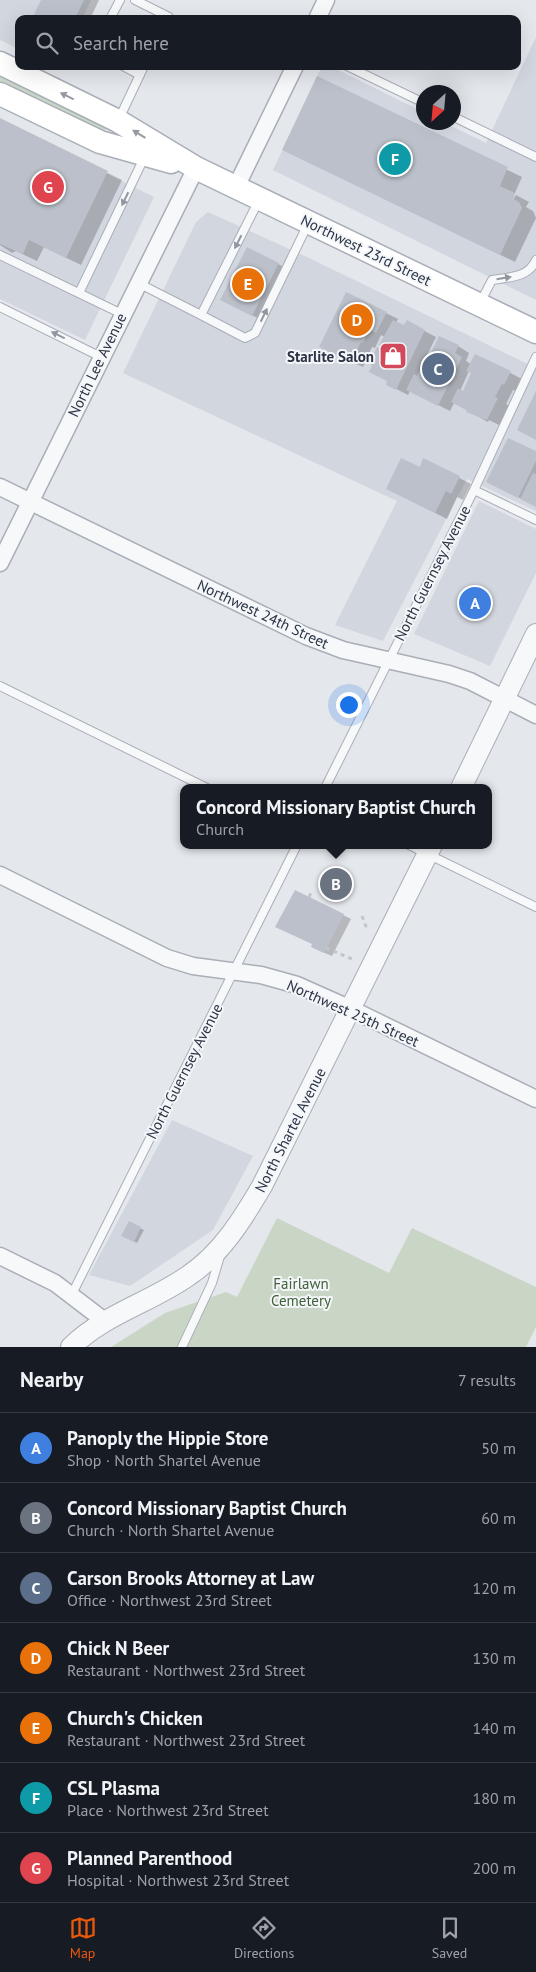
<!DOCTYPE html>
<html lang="en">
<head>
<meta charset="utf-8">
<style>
  :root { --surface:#171b24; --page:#20242c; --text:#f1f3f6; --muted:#9ea1a6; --line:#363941; --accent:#ea580c }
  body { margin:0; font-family:"PT Sans",sans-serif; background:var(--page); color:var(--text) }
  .compass { position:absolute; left:416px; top:85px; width:45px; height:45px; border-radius:50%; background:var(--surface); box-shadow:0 5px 20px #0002; rotate:206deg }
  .you { position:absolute; left:348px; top:704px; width:18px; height:18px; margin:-12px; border:4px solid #fff; border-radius:50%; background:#1a73e8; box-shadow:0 0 0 8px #1a73e833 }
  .badge { display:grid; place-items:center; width:32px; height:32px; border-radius:50%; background:var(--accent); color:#fff; font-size:16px; font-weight:700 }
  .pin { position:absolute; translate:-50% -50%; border:2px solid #fff; box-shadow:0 1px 5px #0006 }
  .popup { position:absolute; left:180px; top:784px; width:312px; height:65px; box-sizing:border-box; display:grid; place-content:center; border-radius:10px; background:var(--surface); filter:drop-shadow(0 1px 4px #0005); font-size:16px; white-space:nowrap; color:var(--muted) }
  .popup b { font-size:19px; color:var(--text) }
  .popup::after { content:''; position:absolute; left:50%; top:100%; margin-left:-10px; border:10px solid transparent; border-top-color:var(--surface) }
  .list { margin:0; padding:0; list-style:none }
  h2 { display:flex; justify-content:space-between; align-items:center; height:65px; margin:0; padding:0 20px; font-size:21px }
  h2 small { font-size:16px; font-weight:400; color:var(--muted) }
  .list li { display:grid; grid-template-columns:32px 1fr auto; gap:15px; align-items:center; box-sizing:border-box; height:70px; padding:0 20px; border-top:1px solid var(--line) }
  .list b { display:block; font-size:19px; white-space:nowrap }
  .list p { margin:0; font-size:16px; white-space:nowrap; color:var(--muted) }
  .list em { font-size:16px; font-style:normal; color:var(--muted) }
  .icon { flex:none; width:28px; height:28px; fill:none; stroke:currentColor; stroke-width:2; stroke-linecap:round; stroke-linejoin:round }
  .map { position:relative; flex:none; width:536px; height:1347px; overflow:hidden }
  .search { position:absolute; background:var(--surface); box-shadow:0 5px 20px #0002; left:15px; right:15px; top:15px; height:55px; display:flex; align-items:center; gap:12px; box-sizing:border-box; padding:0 18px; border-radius:10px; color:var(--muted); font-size:19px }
  .sheet { height:555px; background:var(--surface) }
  nav { display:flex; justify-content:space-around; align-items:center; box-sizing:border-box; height:70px; border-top:1px solid var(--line); background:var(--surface); font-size:14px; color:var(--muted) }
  nav a { display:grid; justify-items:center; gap:2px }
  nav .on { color:var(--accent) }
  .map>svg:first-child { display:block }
  .built { fill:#d2d6de }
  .green { fill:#c9d6c5 }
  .shadow { fill:#0003; fill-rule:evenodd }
  .building { fill:#bbc0ca }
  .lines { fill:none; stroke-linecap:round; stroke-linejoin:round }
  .service-casing { stroke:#a9aeb7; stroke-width:10 }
  .minor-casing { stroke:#a9aeb7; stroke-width:19 }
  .tertiary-casing { stroke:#a9aeb7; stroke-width:22 }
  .secondary-casing { stroke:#a9aeb7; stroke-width:25 }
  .path { stroke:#c2c5cb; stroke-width:3; stroke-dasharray:4 4; stroke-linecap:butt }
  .service { stroke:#f7f8fa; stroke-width:8 }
  .minor { stroke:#f7f8fa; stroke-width:16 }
  .tertiary { stroke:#f7f8fa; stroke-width:20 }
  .secondary { stroke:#fff; stroke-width:22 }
  .oneway { fill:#959aa2 }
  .oneway2 { fill:#9196a0 }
  .labels { text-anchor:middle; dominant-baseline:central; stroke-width:4; stroke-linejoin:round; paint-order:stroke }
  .street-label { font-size:15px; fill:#2b3445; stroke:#f4f6f9 }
  .poi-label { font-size:15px; font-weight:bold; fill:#2b3445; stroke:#f4f6f9; text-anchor:end }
  .park-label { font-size:15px; fill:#3f6138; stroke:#f4f6f9 }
</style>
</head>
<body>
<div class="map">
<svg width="536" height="1347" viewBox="0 0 536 1347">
  <rect width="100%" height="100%" fill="#e4e7ec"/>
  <path class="built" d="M 0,0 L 91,0 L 82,19 L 19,19 L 19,49 L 0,40 Z
    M 536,37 L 536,300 L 273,170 L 322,66 L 330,66 L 423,112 L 424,122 L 445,123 L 486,143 Z
    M 0,121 L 154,197 L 85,340 L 0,299 Z
    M 208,212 L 309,258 L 536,368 L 536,511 L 467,479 L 383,641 L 335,625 L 397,501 L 123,373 L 196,222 Z
    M 479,501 L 536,529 L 536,573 L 490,666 L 414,634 Z
    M 172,1120 L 253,1156 L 213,1230 L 130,1286 L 89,1275 Z"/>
  <path class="green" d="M 0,77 L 106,127 L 103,134 L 0,83 Z
    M 277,1218 L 389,1273 L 412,1228 L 536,1287 L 536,1327 L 526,1347 L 111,1347 L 165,1313 L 226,1292 L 237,1297 Z"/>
  <path class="shadow" d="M 43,0 L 99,0 L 90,19 L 33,19 Z
    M 317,78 L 522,177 L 510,204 L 516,195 L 529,202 L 526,207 L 533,211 L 536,218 L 515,262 L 298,157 Z
    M 0,120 L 122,180 L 81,265 L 44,247 L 37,261 L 16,251 L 12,253 L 0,245 Z
    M 278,264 L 290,270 L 264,321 L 233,306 Z
    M 386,313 L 398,319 L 396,323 L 405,327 L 407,322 L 436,337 L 423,363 L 427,365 L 458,346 L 469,353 L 466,361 L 471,364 L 475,355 L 522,379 L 516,391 L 513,390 L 506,404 L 509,406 L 499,425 L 489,420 L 488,422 L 454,403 L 450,411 L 410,391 L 408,395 L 387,384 L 389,382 L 380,350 L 385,337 L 381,335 L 375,348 L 372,347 L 363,367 L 332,353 ZM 469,371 L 473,373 L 464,392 L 460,391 Z
    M 536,453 L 536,506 L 495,486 Z
    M 424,460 L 471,484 L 463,500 L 457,497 L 447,519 L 388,489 L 420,468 Z
    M 343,915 L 351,919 L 332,956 L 320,951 L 313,945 Z
    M 129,1223 L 144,1230 L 137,1243 L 123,1235 Z"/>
  <path class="building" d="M 41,0 L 84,0 L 75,19 L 32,19 Z
    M 317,76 L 508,167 L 500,186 L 515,193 L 512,198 L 519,202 L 522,208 L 500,255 L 282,150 Z
    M 0,118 L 108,171 L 66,258 L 29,240 L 23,254 L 0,244 Z
    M 247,247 L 279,263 L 252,316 L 220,300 Z
    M 346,292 L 387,312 L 376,333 L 369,329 L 363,343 L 361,342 L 351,362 L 319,347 Z
    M 393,320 L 404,325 L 407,320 L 425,330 L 396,390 L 386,385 L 387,381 L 369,372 L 372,365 L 369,364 L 377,347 L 380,349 L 381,346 L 379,345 Z
    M 439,336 L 459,345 L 455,353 L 462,357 L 438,406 L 406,390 L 414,374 L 417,376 L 423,362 L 426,363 Z
    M 475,354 L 511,371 L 504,385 L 502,384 L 495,397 L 498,398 L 487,420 L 466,412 L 467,410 L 451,402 L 458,388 L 463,391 L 471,373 L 466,371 Z
    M 536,391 L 536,440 L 517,430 Z
    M 508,438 L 536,451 L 536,461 L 518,498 L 486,482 Z
    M 401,458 L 420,467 L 423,458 L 460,476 L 451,494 L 446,491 L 435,513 L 386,489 Z
    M 533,473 L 536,474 L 536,507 L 520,499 Z
    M 295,890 L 344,914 L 324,953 L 311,947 L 312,944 L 275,927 Z
    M 129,1221 L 141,1227 L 134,1242 L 121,1236 Z"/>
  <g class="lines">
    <defs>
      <path id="service" d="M 135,0 L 169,17 L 168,19
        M 110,19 L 120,0
        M 123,66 L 140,75
        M 347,66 L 424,103
        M 454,117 L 536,157
        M 119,119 L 144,66
        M 259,200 L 201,315 L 245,338 L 255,333 L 308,224
        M 0,255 L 122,314
        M 138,283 L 201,315
        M 79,293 L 144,158
        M 480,303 L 492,280 C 509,277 528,278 536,260
        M 0,307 L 101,357
        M 474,490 L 536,520
        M 0,686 L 207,788
        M 325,788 L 474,490 L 536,357
        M 409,845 L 536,907
        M 71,1296 L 297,845
        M 182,1347 L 212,1283 L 220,1256"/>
      <path id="minor" d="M 317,19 L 326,0
        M 236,187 L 295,66
        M 0,487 L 306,636 L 343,650 L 449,674 L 470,681 L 536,715
        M 0,563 L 196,168
        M 0,875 L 167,958 L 193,966 L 261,975 L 297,985 L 351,1009 L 536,1099
        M 0,1256 L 55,1283 L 106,1322"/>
      <path id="tertiary" d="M 461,788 L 536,634
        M 71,1347 C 103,1315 151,1302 188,1276 C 221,1254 242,1220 262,1186 L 432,845"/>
      <path id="secondary" d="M 0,63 L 118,121 L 196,168 L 536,332
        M 0,94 L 100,142 L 171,162"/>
    </defs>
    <use href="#service" class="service-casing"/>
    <use href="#minor" class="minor-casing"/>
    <use href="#tertiary" class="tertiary-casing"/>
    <use href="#secondary" class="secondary-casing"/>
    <path class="path" d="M 309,897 L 311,893
      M 362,916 L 367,929
      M 326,948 L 352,959 L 353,957"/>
    <use href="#service" class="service"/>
    <use href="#minor" class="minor"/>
    <use href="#tertiary" class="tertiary"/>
    <use href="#secondary" class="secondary"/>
  </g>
  <defs><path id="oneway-solid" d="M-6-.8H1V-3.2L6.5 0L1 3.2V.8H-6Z" transform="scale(1.25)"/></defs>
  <g class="oneway">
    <use href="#oneway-solid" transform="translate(67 96) rotate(-154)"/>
    <use href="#oneway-solid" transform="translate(139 134) rotate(-149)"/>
  </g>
  <g class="oneway2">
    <use href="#oneway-solid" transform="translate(125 199) rotate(116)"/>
    <use href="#oneway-solid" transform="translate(238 242) rotate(117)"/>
    <use href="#oneway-solid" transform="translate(504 278) rotate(-9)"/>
    <use href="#oneway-solid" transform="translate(264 315) rotate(-64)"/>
    <use href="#oneway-solid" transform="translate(58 335) rotate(-154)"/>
  </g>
  <defs>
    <symbol id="shop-square" viewBox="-11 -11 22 22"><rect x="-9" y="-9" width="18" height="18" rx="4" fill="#d1495b" stroke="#f4f6f9"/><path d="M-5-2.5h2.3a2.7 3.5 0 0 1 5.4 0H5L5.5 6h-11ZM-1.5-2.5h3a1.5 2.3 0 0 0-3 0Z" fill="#fff"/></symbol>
  </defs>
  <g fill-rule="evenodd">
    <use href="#shop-square" x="377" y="340" width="32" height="32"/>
  </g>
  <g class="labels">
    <g class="street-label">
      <text transform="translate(366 250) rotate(26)">Northwest 23rd Street</text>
      <text transform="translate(97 365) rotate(-64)">North Lee Avenue</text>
      <text transform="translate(432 573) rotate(-63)">North Guernsey Avenue</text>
      <text transform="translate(263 614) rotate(25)">Northwest 24th Street</text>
      <text transform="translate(353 1013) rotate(24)">Northwest 25th Street</text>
      <text transform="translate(184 1071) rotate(-63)">North Guernsey Avenue</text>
      <text transform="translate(290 1130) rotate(-63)">North Shartel Avenue</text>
    </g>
    <g class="poi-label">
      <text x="374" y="356">Starlite Salon</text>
    </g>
    <g class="park-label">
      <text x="301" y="1283">Fairlawn<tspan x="301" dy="17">Cemetery</tspan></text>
    </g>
  </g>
</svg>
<svg class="compass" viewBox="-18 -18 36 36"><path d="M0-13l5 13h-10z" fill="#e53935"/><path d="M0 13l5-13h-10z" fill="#9ea1a6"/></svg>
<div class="you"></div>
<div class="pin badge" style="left:475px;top:603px;background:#3f7fe0">A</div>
<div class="pin badge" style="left:336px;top:884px;background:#6b7280">B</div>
<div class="popup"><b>Concord Missionary Baptist Church</b>Church</div>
<div class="pin badge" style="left:438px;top:369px;background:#5c6f8a">C</div>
<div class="pin badge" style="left:357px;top:320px;background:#e8710a">D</div>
<div class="pin badge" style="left:248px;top:284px;background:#e8710a">E</div>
<div class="pin badge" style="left:395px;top:159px;background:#0f9aa8">F</div>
<div class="pin badge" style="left:48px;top:187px;background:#e0444e">G</div>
<div class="search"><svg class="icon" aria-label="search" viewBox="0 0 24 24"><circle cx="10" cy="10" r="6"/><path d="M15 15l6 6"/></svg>Search here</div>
</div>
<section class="sheet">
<h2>Nearby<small>7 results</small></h2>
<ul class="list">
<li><span class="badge" style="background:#3f7fe0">A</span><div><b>Panoply the Hippie Store</b><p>Shop · North Shartel Avenue</p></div><em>50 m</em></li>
<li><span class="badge" style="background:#6b7280">B</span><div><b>Concord Missionary Baptist Church</b><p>Church · North Shartel Avenue</p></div><em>60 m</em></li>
<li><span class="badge" style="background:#5c6f8a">C</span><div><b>Carson Brooks Attorney at Law</b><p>Office · Northwest 23rd Street</p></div><em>120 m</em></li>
<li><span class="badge" style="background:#e8710a">D</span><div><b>Chick N Beer</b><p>Restaurant · Northwest 23rd Street</p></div><em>130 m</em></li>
<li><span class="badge" style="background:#e8710a">E</span><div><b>Church's Chicken</b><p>Restaurant · Northwest 23rd Street</p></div><em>140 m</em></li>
<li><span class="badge" style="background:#0f9aa8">F</span><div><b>CSL Plasma</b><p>Place · Northwest 23rd Street</p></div><em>180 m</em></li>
<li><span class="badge" style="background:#e0444e">G</span><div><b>Planned Parenthood</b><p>Hospital · Northwest 23rd Street</p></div><em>200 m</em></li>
</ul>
</section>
<nav>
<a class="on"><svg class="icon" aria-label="map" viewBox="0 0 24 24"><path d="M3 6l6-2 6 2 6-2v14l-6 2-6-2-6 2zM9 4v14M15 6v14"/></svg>Map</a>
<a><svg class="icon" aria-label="directions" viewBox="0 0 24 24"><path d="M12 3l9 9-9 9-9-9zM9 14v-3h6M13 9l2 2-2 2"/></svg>Directions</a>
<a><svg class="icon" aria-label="saved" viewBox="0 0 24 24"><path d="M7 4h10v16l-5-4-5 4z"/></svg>Saved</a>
</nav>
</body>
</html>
